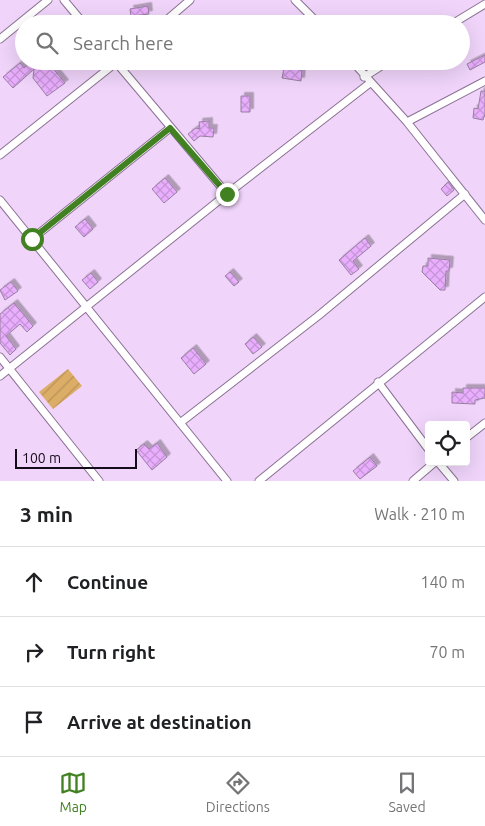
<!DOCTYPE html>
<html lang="en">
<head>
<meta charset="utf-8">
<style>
  :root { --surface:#fff; --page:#f6f6f6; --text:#202124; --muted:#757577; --line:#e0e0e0; --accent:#418121 }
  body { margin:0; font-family:Ubuntu,sans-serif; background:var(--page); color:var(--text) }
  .controls { position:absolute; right:15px; bottom:15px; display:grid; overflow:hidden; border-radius:5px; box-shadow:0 5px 20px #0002 }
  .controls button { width:45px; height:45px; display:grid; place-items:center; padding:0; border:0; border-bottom:1px solid var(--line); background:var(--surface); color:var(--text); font:25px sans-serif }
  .scale { position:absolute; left:15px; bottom:12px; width:122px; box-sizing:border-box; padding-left:5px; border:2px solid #150c19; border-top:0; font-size:14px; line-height:18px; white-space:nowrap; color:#150c19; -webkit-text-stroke:4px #f0d4fa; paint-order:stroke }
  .stop { position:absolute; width:15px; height:15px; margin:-11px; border:4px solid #418121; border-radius:50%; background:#fff }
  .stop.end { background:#418121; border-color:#fff; box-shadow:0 1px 5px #0008 }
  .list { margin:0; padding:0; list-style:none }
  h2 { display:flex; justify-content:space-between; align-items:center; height:65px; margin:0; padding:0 20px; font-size:21px }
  h2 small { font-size:16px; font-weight:400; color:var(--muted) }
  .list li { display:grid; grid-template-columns:32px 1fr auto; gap:15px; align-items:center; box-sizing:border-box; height:70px; padding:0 20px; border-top:1px solid var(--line) }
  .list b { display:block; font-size:19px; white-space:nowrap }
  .list em { font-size:16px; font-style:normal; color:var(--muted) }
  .icon { flex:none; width:28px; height:28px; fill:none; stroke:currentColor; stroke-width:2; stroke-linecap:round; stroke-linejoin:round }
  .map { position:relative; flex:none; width:485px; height:481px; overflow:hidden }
  .search { position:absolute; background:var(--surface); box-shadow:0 5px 20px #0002; left:15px; right:15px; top:15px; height:55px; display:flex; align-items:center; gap:12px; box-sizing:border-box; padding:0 18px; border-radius:28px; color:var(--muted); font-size:19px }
  .sheet { height:275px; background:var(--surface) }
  nav { display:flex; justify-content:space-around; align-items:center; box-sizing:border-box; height:70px; border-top:1px solid var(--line); background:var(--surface); font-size:14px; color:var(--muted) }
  nav a { display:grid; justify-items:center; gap:2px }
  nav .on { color:var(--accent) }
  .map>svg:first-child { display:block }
  .garden { fill:url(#garden-furrows) }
  .building { fill:url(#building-cross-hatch); stroke:#997fa2; filter:url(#shadow) }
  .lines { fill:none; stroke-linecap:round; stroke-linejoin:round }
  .minor-casing { stroke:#8b7294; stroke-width:9 }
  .minor { stroke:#fff; stroke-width:7 }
  .route { stroke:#418121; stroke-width:6 }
</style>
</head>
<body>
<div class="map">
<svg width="485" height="481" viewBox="0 0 485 481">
  <defs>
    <pattern id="garden-furrows" width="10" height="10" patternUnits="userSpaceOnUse" patternTransform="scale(1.25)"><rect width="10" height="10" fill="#dbad66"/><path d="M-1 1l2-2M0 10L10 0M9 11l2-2" fill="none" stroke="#bb9458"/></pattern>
    <pattern id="building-cross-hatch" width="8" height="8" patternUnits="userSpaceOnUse" patternTransform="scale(1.25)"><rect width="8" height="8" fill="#e9aefd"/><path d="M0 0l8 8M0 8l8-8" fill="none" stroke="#c794d8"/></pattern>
    <filter id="shadow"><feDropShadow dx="3.5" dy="-3.5" stdDeviation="0" flood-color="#0004"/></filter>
  </defs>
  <rect width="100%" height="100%" fill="#f0d4fa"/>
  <path class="garden" d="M 68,369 L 82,386 L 53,409 L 39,392 Z"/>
  <path class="building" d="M 148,6 L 149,14 L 131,16 L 130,9 Z
    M 485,55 L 485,62 L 470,70 L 467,64 Z
    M 32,61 L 47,61 L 65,83 L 47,96 L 33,78 L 34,69 L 13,88 L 3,77 L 20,63 L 24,68 Z
    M 284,68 L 302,70 L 301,81 L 282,78 Z
    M 481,91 L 485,91 L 485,114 L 483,120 L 473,118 L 474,108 L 478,109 Z
    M 241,96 L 250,96 L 250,112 L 241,112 Z
    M 209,121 L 209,128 L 214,128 L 213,137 L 200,136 L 194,141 L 188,134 L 196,128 L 200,129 L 199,122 Z
    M 165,178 L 177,192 L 164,203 L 152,189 Z
    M 448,182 L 454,190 L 447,196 L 441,189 Z
    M 85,219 L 93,229 L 84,237 L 75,227 Z
    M 365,238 L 371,246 L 353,261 L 359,269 L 351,275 L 339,260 Z
    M 428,258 L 450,260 L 449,271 L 446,271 L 445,290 L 440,290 L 422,272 L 423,266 L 428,266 Z
    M 230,272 L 239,282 L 234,286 L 225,276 Z
    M 91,273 L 98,282 L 90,289 L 82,280 Z
    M 11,282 L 18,291 L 5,300 L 0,290 Z
    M 14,303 L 33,326 L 27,332 L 20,324 L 6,336 L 16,349 L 10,355 L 0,343 L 0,314 Z
    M 253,337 L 262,347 L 253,354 L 245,344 Z
    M 193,348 L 206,364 L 194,374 L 181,358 Z
    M 463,388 L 485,388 L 485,398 L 475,400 L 475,404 L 452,403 L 452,392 L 463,393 Z
    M 157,443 L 167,457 L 152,470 L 136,450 L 144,444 L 149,449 Z
    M 370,457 L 377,466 L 360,479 L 353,471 Z"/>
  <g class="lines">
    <defs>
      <path id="minor" d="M 64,0 L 84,24
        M 295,0 L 319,24
        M 162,24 L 190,0
        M 452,24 L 485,4
        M 0,39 L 48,0
        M 115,61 L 227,194
        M 352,61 L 407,122 L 485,220
        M 364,77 L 389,61
        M 407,122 L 485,81
        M 0,155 L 118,61
        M 0,200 L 227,481
        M 32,239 L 170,128
        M 0,357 L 99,481
        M 0,376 L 227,194 L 370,83
        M 378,382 L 429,450
        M 180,423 L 318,316 L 465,194
        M 466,438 L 485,423
        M 438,462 L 454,481
        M 259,481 L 485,297
        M 413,481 L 435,462"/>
    </defs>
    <use href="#minor" class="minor-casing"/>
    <use href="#minor" class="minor"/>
  </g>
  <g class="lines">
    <path class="route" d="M 32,239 L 170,128 L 227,194"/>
  </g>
</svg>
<div class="controls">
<button><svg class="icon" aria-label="locate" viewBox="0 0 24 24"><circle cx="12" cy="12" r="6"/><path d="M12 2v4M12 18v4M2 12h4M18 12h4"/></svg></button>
</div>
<div class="scale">100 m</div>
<div class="stop" style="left:32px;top:239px"></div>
<div class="stop end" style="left:227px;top:194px"></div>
<div class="search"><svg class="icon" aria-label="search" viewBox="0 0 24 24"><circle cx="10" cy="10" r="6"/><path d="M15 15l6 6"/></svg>Search here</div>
</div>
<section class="sheet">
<h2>3 min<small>Walk · 210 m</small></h2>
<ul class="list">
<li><svg class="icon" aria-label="ahead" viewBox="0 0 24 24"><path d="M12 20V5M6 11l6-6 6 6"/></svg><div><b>Continue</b></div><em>140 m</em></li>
<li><svg class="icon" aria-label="right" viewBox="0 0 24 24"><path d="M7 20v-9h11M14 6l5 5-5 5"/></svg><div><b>Turn right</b></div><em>70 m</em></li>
<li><svg class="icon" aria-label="arrive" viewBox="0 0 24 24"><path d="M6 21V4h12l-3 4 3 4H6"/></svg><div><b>Arrive at destination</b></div></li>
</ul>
</section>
<nav>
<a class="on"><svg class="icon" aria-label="map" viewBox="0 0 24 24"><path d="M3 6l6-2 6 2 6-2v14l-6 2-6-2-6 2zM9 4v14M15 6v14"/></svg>Map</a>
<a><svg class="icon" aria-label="directions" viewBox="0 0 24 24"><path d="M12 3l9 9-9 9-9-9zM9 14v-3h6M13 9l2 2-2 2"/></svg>Directions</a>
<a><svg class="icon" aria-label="saved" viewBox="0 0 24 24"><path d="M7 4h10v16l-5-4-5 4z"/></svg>Saved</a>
</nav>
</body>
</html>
